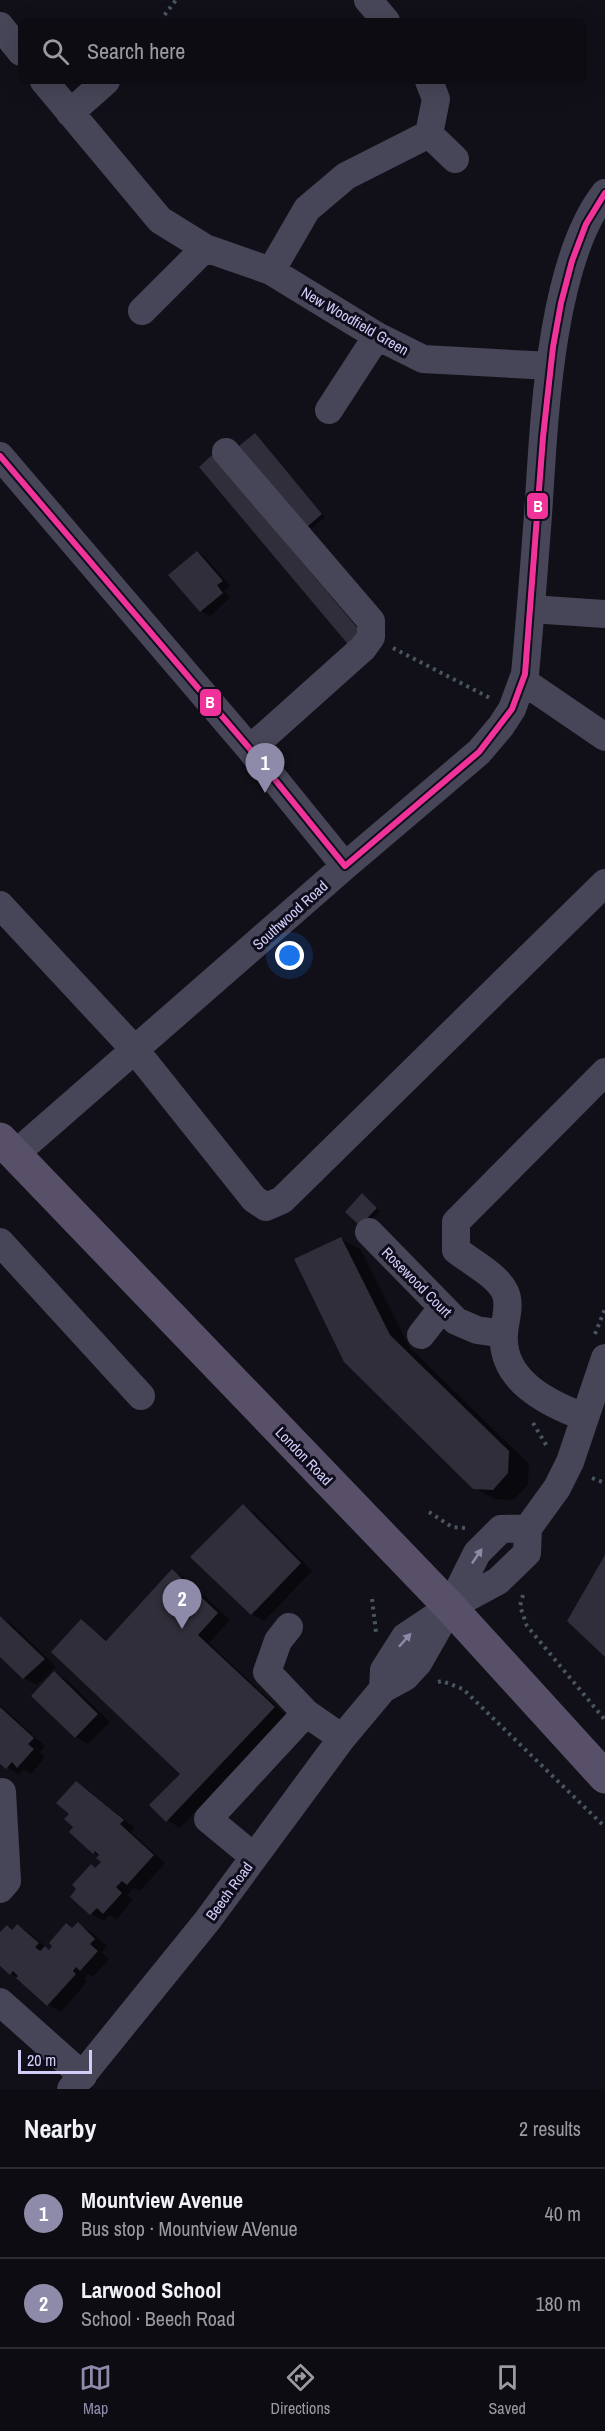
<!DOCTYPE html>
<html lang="en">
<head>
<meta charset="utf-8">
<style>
  :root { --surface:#0d0c12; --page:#16151b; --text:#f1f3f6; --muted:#9a9b9f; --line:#2d2c32; --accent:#8e8baa }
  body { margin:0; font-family:"Archivo Narrow",sans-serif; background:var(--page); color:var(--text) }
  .scale { position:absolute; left:18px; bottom:15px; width:74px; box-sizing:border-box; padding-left:6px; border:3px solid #d1cdf9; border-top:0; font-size:16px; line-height:21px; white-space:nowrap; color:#d1cdf9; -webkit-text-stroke:4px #0f0d1b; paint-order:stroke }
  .you { position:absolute; left:290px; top:956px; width:21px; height:21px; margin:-15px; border:4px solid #fff; border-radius:50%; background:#1a73e8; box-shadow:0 0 0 9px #1a73e833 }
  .badge { display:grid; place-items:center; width:39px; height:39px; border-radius:50%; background:var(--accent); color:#fff; font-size:20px; font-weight:700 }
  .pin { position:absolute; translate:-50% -50px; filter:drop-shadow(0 2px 3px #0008) }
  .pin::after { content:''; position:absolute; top:32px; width:21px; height:18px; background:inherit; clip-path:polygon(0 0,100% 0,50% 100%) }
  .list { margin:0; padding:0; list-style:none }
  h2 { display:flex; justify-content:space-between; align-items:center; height:78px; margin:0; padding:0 24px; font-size:26px }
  h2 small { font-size:20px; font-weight:400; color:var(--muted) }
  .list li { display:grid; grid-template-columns:39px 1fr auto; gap:18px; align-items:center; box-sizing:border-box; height:90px; padding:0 24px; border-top:2px solid var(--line) }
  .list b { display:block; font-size:22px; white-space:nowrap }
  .list p { margin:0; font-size:20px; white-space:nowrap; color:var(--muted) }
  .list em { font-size:20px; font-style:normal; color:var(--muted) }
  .icon { flex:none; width:33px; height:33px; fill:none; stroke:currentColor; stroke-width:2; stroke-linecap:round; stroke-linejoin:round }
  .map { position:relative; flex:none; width:605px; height:2089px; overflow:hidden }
  .search { position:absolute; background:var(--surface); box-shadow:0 6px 24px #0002; left:18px; right:18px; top:18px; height:66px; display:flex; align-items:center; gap:15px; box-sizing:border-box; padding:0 21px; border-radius:9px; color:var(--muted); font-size:22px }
  .sheet { height:258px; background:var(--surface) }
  nav { display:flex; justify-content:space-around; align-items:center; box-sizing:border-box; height:84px; border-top:2px solid var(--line); background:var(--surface); font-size:16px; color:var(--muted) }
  nav a { display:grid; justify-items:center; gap:3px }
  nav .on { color:var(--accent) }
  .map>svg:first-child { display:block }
  .shadow { fill:#0007 }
  .building { fill:#2f2e3a }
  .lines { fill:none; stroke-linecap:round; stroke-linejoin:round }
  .path { stroke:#49555f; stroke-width:4; stroke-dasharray:3 4.5; stroke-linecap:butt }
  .minor { stroke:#474658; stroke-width:28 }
  .major { stroke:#585069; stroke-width:33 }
  .bus-1-casing { stroke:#0f0d1b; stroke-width:10 }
  .bus-1 { stroke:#ef339a; stroke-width:6 }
  .oneway { fill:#8c8aa8 }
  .labels { text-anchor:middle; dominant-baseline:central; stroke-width:6; stroke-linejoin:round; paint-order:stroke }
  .street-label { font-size:15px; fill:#d1cdf9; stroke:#0f0d1b }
  .line-badge { stroke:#0f0d1b; stroke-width:2 }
  .badge-label { font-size:16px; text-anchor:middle; font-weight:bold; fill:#fff }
</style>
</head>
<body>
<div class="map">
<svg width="605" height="2089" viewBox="0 0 605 2089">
  <rect width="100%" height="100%" fill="#111018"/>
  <path class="shadow" d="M 255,435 L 325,517 L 312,528 L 308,526 Z
    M 197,552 L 205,557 L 230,586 L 224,591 L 230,598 L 210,616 L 201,611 L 170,575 Z
    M 366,1198 L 380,1211 L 365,1227 Z
    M 341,1239 L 361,1250 L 410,1348 L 529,1464 L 528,1485 L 513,1500 L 494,1499 L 474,1487 L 345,1362 Z
    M 243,1506 L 255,1513 L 312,1571 L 264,1621 L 252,1614 L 192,1557 Z
    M 173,1571 L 185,1578 L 230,1620 L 209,1643 L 286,1715 L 180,1828 L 167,1820 L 182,1774 L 81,1621 L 108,1641 Z
    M 0,1618 L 13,1625 L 56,1667 L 37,1685 L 24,1678 L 0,1655 Z
    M 54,1673 L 67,1680 L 110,1722 L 88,1744 L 76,1737 L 33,1696 Z
    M 0,1705 L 45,1746 L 40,1752 L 45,1757 L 31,1774 L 23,1769 L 19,1775 L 0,1762 Z
    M 76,1783 L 88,1790 L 135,1828 L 131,1832 L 165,1863 L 140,1891 L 134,1888 L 127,1895 L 133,1900 L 117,1919 L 109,1915 L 104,1921 L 91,1914 L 72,1896 L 103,1862 L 75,1827 L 71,1814 Z
    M 78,1924 L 90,1931 L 107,1946 L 101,1952 L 109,1959 L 93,1977 L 88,1974 L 84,1979 L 87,1982 L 61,2012 L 48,2005 L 0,1964 L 0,1934 L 7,1926 L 14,1930 L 18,1926 L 30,1933 L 50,1951 Z"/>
  <path class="building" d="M 255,433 L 322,514 L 307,527 L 239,446 Z
    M 212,455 L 365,637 L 352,649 L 199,467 Z
    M 197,551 L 223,581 L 217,585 L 223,593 L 200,612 L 168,575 Z
    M 362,1193 L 377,1208 L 360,1226 L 345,1212 Z
    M 341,1237 L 390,1335 L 509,1451 L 508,1473 L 493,1490 L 473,1489 L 344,1362 L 294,1259 Z
    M 243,1504 L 301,1563 L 251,1615 L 190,1557 Z
    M 605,1555 L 605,1657 L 567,1621 Z
    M 172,1569 L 218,1613 L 198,1635 L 275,1707 L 166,1822 L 149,1805 L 180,1774 L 51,1652 L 81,1619 L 106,1641 Z
    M 0,1616 L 45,1659 L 23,1679 L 0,1657 Z
    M 54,1671 L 98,1714 L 75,1738 L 31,1696 Z
    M 0,1707 L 34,1738 L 28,1744 L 34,1749 L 17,1768 L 12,1762 L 6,1769 L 0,1764 Z
    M 76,1781 L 124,1820 L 120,1824 L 154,1855 L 127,1885 L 122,1881 L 116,1887 L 122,1893 L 103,1914 L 97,1908 L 90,1915 L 70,1897 L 76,1889 L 72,1885 L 91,1864 L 95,1868 L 101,1862 L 96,1858 L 99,1855 L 95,1851 L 93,1854 L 69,1832 L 73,1827 L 64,1819 L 69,1814 L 56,1803 Z
    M 78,1922 L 95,1939 L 90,1944 L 98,1951 L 80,1971 L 76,1967 L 73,1971 L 76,1974 L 47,2006 L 16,1978 L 18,1976 L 13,1971 L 10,1975 L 0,1966 L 0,1932 L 7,1925 L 12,1930 L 17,1924 L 39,1943 L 35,1947 L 40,1951 L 45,1946 L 49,1950 L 52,1946 L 49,1943 L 66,1923 L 72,1928 Z"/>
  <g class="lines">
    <path class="path" d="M 160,21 L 176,0
      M 393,648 L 490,698
      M 595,1334 L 605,1309
      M 533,1423 L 548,1448
      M 592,1478 L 605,1483
      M 429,1512 L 452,1527 L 465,1528
      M 523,1595 L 520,1606 L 527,1626 L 605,1720
      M 372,1599 L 376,1632
      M 438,1682 L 442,1681 L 463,1689 L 605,1827"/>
    <path class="minor" d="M 368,0 L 386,21
      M 0,26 L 21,52
      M 44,81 L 160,220 L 205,248 L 271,271 L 377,336 L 423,359 L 550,366
      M 70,113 L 106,81
      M 429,134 L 455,159
      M 271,271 L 307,209 L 346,176 L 429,134 L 436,99 L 429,81
      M 142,311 L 205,248
      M 329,410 L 377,336
      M 226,452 L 371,621 L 371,637 L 363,648 L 250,749
      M 0,456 L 250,749 L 345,866
      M 531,609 L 605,614
      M 523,681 L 605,737
      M 0,905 L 135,1050 L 254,1199 L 266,1207 L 282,1200 L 605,883
      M 14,1155 L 345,866 L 479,752 L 501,726 L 512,709 L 525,674 C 530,621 534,568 538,515 C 544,426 549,264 605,193
      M 369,1232 L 456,1321 L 477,1330 L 504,1334
      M 0,1242 L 141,1396
      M 421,1335 L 442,1308
      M 584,1417 C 547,1403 500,1380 504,1333 C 505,1319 511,1305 505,1292 C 497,1275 471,1262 456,1250 L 456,1222 L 605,1072
      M 289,1627 L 278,1641 L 267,1672 L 306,1713
      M 383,1689 L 384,1670 L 405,1637 L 450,1607 L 498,1581 L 527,1553 L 528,1528 L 557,1488 L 570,1462 L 605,1358
      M 254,1857 L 208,1819 L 306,1713 L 342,1738
      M 0,1889 L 7,1881 L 2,1792
      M 0,2002 L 83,2076
      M 71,2089 L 207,1921 L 342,1738 L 383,1689 L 405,1677 L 418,1663 L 450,1607 L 477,1553 L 501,1529 L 528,1528"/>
    <path class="major" d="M 0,1139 L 450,1607 L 605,1777"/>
    <defs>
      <path id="bus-1" d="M 0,456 L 250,749 L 345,866 L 479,752 L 512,709 L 525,674 L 543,437 L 553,347 L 561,303 L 572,261 L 586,224 L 605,193"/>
    </defs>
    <use href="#bus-1" class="bus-1-casing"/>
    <use href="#bus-1" class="bus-1"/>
  </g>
  <defs><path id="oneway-solid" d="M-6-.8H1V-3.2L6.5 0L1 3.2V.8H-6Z" transform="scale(1.5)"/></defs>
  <g class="oneway">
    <use href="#oneway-solid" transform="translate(477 1556) rotate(-56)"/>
    <use href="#oneway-solid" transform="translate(405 1640) rotate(-48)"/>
  </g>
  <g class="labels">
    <g class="street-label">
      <text transform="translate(355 321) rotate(30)">New Woodfield Green</text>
      <text transform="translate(290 915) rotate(-42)">Southwood Road</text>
      <text transform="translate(417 1282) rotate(45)">Rosewood Court</text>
      <text transform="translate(304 1456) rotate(46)">London Road</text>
      <text transform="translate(229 1891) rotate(-54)">Beech Road</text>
    </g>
  </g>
  <g class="line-badge">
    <rect x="526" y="492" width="23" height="28" rx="6" fill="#ef339a"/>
    <rect x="199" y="688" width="23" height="29" rx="6" fill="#ef339a"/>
  </g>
  <g class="badge-label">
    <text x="538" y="512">B</text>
    <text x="210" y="708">B</text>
  </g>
</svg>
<div class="scale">20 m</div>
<div class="you"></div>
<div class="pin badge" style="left:265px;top:793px">1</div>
<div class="pin badge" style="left:182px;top:1629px">2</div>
<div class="search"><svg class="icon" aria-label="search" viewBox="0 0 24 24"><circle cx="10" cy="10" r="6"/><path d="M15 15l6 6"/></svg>Search here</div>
</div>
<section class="sheet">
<h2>Nearby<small>2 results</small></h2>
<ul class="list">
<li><span class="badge">1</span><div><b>Mountview Avenue</b><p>Bus stop · Mountview AVenue</p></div><em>40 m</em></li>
<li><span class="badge">2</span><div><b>Larwood School</b><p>School · Beech Road</p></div><em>180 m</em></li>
</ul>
</section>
<nav>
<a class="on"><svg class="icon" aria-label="map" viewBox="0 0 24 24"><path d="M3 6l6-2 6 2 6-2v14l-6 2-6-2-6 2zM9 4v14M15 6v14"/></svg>Map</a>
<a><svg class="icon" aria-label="directions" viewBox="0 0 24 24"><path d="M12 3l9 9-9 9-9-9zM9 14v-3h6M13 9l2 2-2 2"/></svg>Directions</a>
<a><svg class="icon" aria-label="saved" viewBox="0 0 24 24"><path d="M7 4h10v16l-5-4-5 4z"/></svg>Saved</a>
</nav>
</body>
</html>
